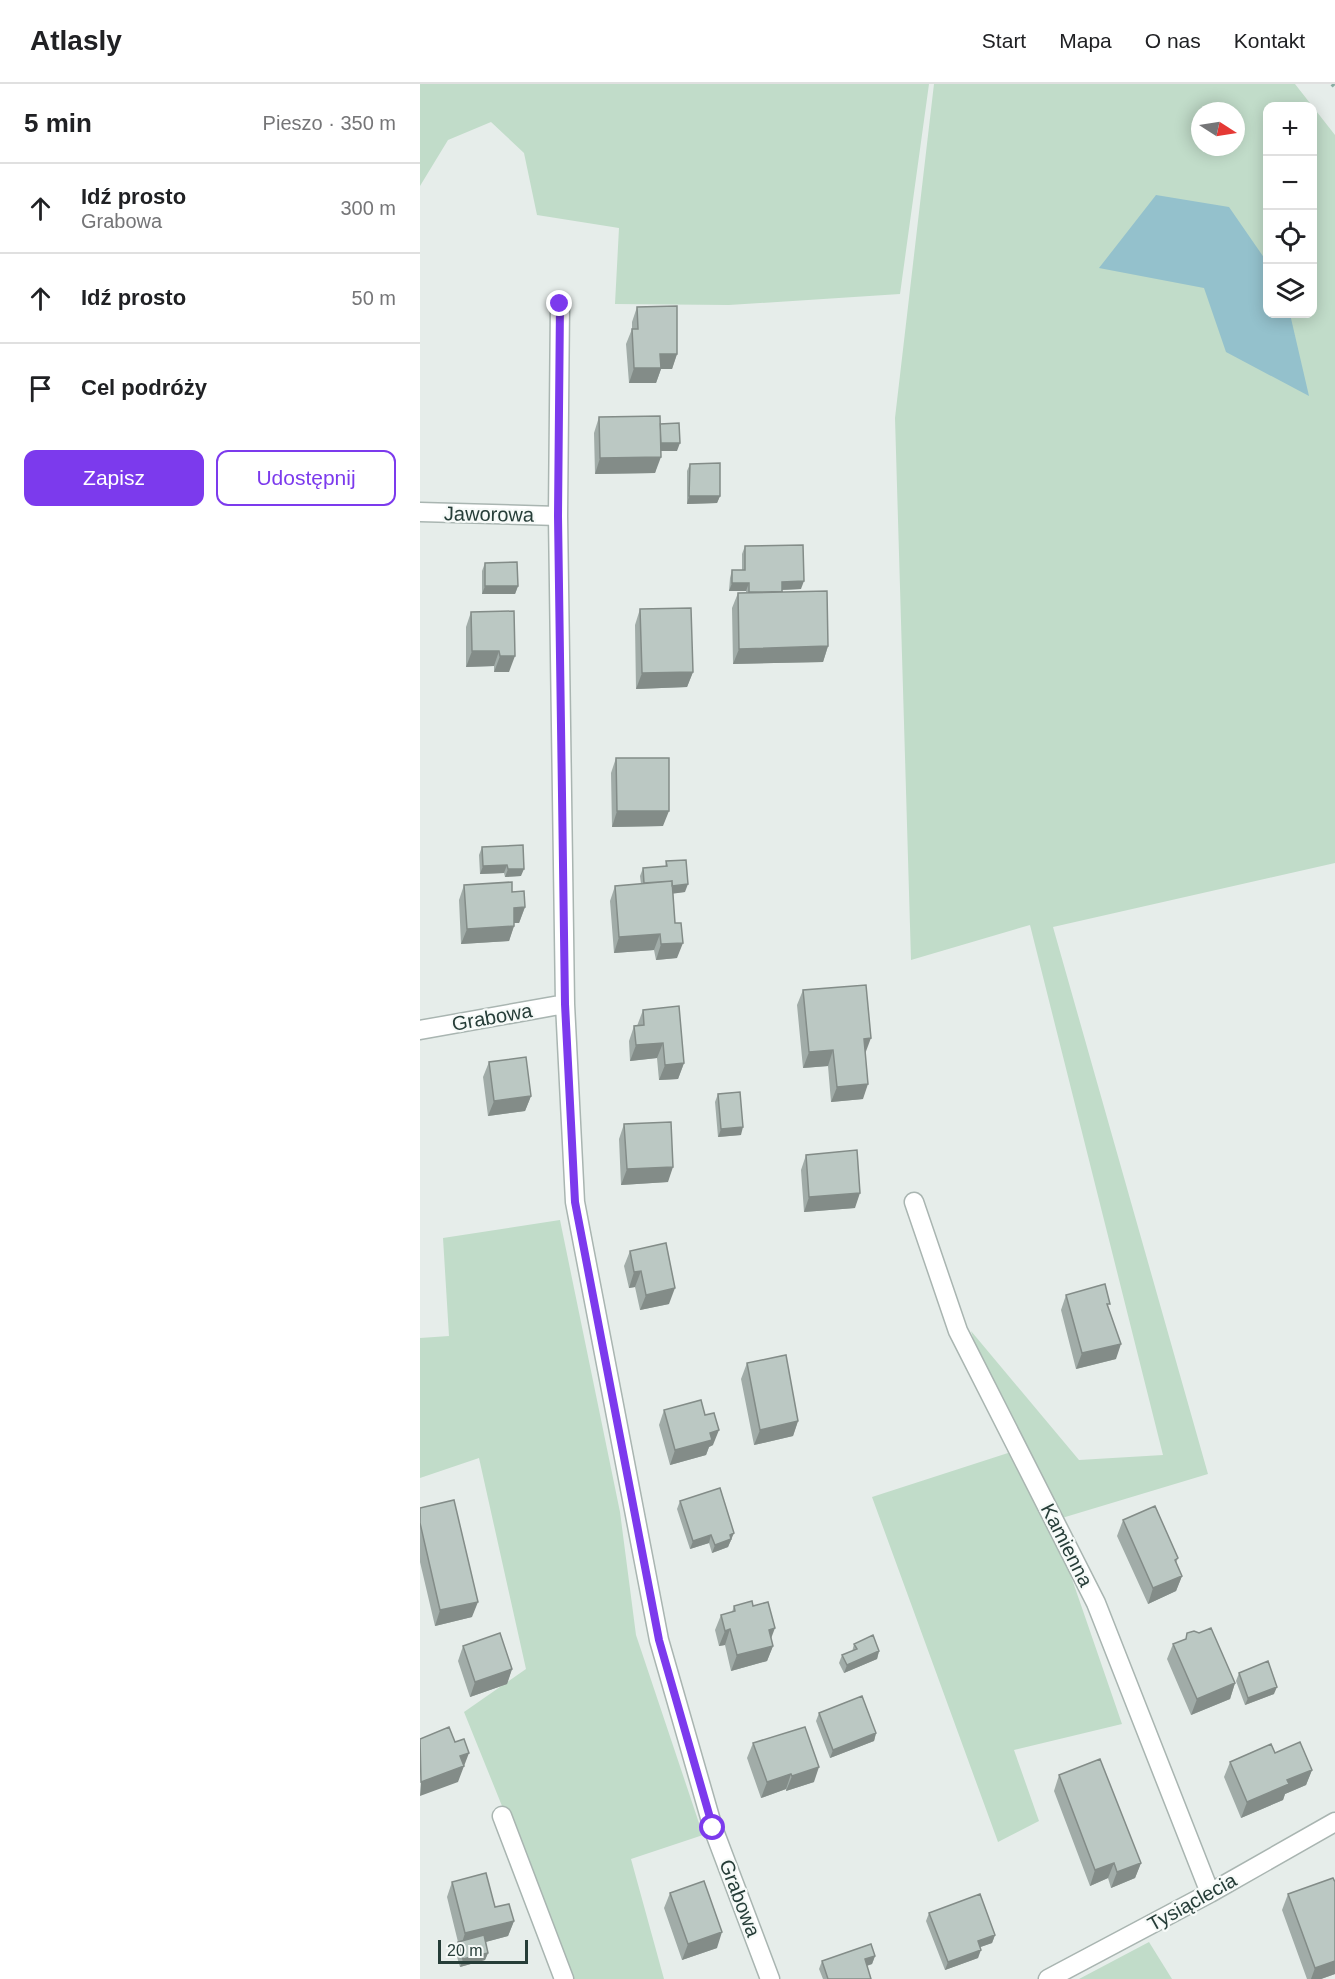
<!DOCTYPE html>
<html lang="pl">
<head>
<meta charset="utf-8">
<style>
  :root { --surface:#fff; --page:#f6f6f6; --text:#202124; --muted:#757577; --line:#e0e0e0; --accent:#7c3aed }
  body { margin:0; font-family:Arial,sans-serif; background:var(--page); color:var(--text) }
  .controls { position:absolute; right:18px; top:18px; display:grid; overflow:hidden; border-radius:12px; box-shadow:0 3px 15px #0003 }
  .controls button { width:54px; height:54px; display:grid; place-items:center; padding:0; border:0; border-bottom:2px solid var(--line); background:var(--surface); color:var(--text); font:30px sans-serif }
  .compass { position:absolute; left:771px; top:18px; width:54px; height:54px; border-radius:50%; background:var(--surface); box-shadow:0 3px 15px #0003; rotate:102deg }
  .scale { position:absolute; left:18px; bottom:15px; width:90px; box-sizing:border-box; padding-left:6px; border:3px solid #263d38; border-top:0; font-size:16px; line-height:21px; white-space:nowrap; color:#263d38; -webkit-text-stroke:4px #f6faf8; paint-order:stroke }
  .stop { position:absolute; width:18px; height:18px; margin:-14px; border:4px solid #7c3aed; border-radius:50%; background:#fff }
  .stop.end { background:#7c3aed; border-color:#fff; box-shadow:0 2px 6px #0008 }
  .list { margin:0; padding:0; list-style:none }
  h2 { display:flex; justify-content:space-between; align-items:center; height:78px; margin:0; padding:0 24px; font-size:26px }
  h2 small { font-size:20px; font-weight:400; color:var(--muted) }
  .list li { display:grid; grid-template-columns:39px 1fr auto; gap:18px; align-items:center; box-sizing:border-box; height:90px; padding:0 24px; border-top:2px solid var(--line) }
  .list b { display:block; font-size:22px; white-space:nowrap }
  .list p { margin:0; font-size:20px; white-space:nowrap; color:var(--muted) }
  .list em { font-size:20px; font-style:normal; color:var(--muted) }
  .actions { display:flex; gap:12px; padding:18px 24px }
  .actions a { flex:1; padding:14px 0; border:2px solid var(--accent); border-radius:12px; text-align:center; font-size:21px; color:var(--accent) }
  .actions .main { background:var(--accent); color:#fff }
  .icon { flex:none; width:33px; height:33px; fill:none; stroke:currentColor; stroke-width:2; stroke-linecap:round; stroke-linejoin:round }
  .map { position:relative; flex:none; width:915px; height:1895px; overflow:hidden }
  header { display:flex; align-items:center; gap:36px; box-sizing:border-box; height:84px; padding:0 30px; background:var(--surface); border-bottom:2px solid var(--line) }
  header strong { font-size:28px }
  nav { display:flex; gap:33px; margin-inline-start:auto; font-size:21px }
  main { display:flex }
  aside { flex:1; background:var(--surface) }
  .map>svg:first-child { display:block }
  .green { fill:#c1dcc9; fill-rule:evenodd }
  .water { fill:#94c1cc }
  .lines { fill:none; stroke-linecap:round; stroke-linejoin:round }
  .minor-casing { stroke:#a9b5b1; stroke-width:21 }
  .path { stroke:#89ada3; stroke-width:4; stroke-dasharray:3 4.5; stroke-linecap:butt }
  .minor { stroke:#fff; stroke-width:18 }
  .wall { fill:#a1aca8 }
  .shaded-wall { fill:#838c88 }
  .building { fill:#bbc8c3; stroke:#838c88; stroke-width:1.5 }
  .route { stroke:#7c3aed; stroke-width:8 }
  .labels { text-anchor:middle; dominant-baseline:central; stroke-width:4.5; stroke-linejoin:round; paint-order:stroke }
  .street-label { font-size:20px; fill:#263d38; stroke:#f6faf8 }
</style>
</head>
<body>
<header>
<strong>Atlasly</strong>
<nav><a>Start</a><a>Mapa</a><a>O nas</a><a>Kontakt</a></nav>
</header>
<main>
<aside>
<h2>5 min<small>Pieszo · 350 m</small></h2>
<ul class="list">
<li><svg class="icon" aria-label="ahead" viewBox="0 0 24 24"><path d="M12 20V5M6 11l6-6 6 6"/></svg><div><b>Idź prosto</b><p>Grabowa</p></div><em>300 m</em></li>
<li><svg class="icon" aria-label="ahead" viewBox="0 0 24 24"><path d="M12 20V5M6 11l6-6 6 6"/></svg><div><b>Idź prosto</b></div><em>50 m</em></li>
<li><svg class="icon" aria-label="arrive" viewBox="0 0 24 24"><path d="M6 21V4h12l-3 4 3 4H6"/></svg><div><b>Cel podróży</b></div></li>
</ul>
<div class="actions"><a class="main">Zapisz</a><a>Udostępnij</a></div>
</aside>
<div class="map">
<svg width="915" height="1895" viewBox="0 0 915 1895">
  <rect width="100%" height="100%" fill="#e6edea"/>
  <path class="green" d="M 0,0 L 509,0 L 480,210 L 309,221 L 195,220 L 199,144 L 117,131 L 104,69 L 71,38 L 28,56 L 0,102 Z
    M 514,0 L 875,0 L 915,51 L 915,779 L 633,843 L 788,1390 L 632,1437 L 702,1640 L 594,1666 L 619,1737 L 578,1758 L 452,1413 L 588,1369 L 551,1247 L 659,1376 L 743,1371 L 610,841 L 491,876 L 475,334 ZM 848,22 L 892,22 L 892,230 L 848,230 ZM 780,27 L 816,27 L 816,63 L 780,63 Z
    M 140,1136 L 200,1428 L 216,1551 L 283,1751 L 211,1775 L 244,1895 L 152,1895 L 44,1628 L 106,1585 L 59,1374 L 0,1394 L 0,1254 L 29,1252 L 23,1154 Z
    M 729,1858 L 752,1895 L 659,1895 Z"/>
  <path class="water" d="M 736,111 L 809,123 L 847,178 L 848,230 L 870,230 L 889,312 L 806,268 L 784,204 L 679,184 Z"/>
  <g class="lines">
    <defs>
      <path id="minor" d="M 140,220 L 138,432 L 145,920 L 155,1118 L 239,1556 L 293,1744 L 350,1895
        M 0,428 L 138,432
        M 0,946 L 145,920
        M 494,1118 L 538,1247 L 676,1519 L 790,1809
        M 82,1732 L 144,1895
        M 628,1895 L 790,1809 L 915,1738"/>
    </defs>
    <use href="#minor" class="minor-casing"/>
    <path class="path" d="M 912,0 L 915,3"/>
    <use href="#minor" class="minor"/>
  </g>
  <path class="wall" d="M 217,223 L 257,270 L 252,285 L 241,285 L 236,299 L 209,299 L 206,260 L 212,245 L 212,238 Z
    M 179,333 L 240,340 L 257,367 L 241,367 L 235,389 L 175,390 L 174,349 Z
    M 270,380 L 300,412 L 297,419 L 267,420 L 267,387 Z
    M 325,462 L 381,505 L 362,506 L 362,508 L 408,562 L 403,578 L 313,580 L 312,524 L 318,509 L 326,508 L 326,507 L 309,507 L 310,494 L 312,486 L 322,486 L 322,470 Z
    M 65,479 L 98,502 L 95,510 L 62,510 L 62,487 Z
    M 220,525 L 273,588 L 267,603 L 216,605 L 215,541 Z
    M 94,527 L 89,588 L 74,588 L 74,582 L 46,583 L 46,543 L 51,528 Z
    M 196,674 L 243,742 L 192,743 L 191,689 Z
    M 62,763 L 101,792 L 85,793 L 84,789 L 60,790 L 59,771 Z
    M 246,777 L 265,808 L 253,809 L 257,874 L 236,876 L 234,866 L 194,869 L 190,817 L 195,802 L 221,800 L 220,792 L 223,784 L 245,783 Z
    M 44,801 L 92,808 L 105,823 L 99,839 L 94,839 L 94,842 L 89,857 L 41,860 L 39,816 Z
    M 383,906 L 443,1015 L 411,1018 L 408,982 L 383,984 L 377,921 Z
    M 223,926 L 264,979 L 258,995 L 239,996 L 237,974 L 210,977 L 209,957 L 214,942 L 217,942 Z
    M 69,978 L 111,1012 L 105,1027 L 68,1032 L 63,993 Z
    M 298,1010 L 321,1051 L 298,1053 L 295,1018 Z
    M 204,1040 L 248,1098 L 201,1101 L 199,1055 Z
    M 386,1071 L 435,1124 L 384,1128 L 381,1086 Z
    M 210,1167 L 249,1220 L 220,1226 L 215,1203 L 209,1204 L 204,1182 Z
    M 646,1211 L 688,1224 L 696,1275 L 656,1285 L 641,1226 Z
    M 327,1279 L 378,1337 L 373,1352 L 334,1361 L 321,1295 Z
    M 244,1326 L 293,1361 L 289,1363 L 286,1371 L 250,1381 L 239,1341 Z
    M 260,1417 L 311,1457 L 310,1458 L 308,1463 L 292,1469 L 289,1459 L 270,1465 L 257,1425 Z
    M 0,1424 L 52,1533 L 15,1542 L 0,1478 Z
    M 703,1436 L 758,1474 L 756,1479 L 762,1492 L 756,1507 L 728,1520 L 697,1452 Z
    M 314,1522 L 333,1522 L 351,1555 L 353,1562 L 347,1577 L 311,1587 L 305,1561 L 299,1562 L 295,1546 L 301,1531 L 312,1528 Z
    M 434,1560 L 459,1567 L 457,1575 L 424,1589 L 419,1579 L 422,1571 L 432,1568 Z
    M 753,1560 L 815,1599 L 810,1615 L 771,1631 L 747,1575 Z
    M 43,1562 L 92,1585 L 87,1600 L 50,1613 L 38,1577 Z
    M 819,1589 L 854,1610 L 825,1621 L 816,1597 Z
    M 399,1629 L 456,1649 L 454,1657 L 410,1674 L 396,1637 Z
    M 333,1659 L 394,1698 L 366,1707 L 366,1705 L 341,1714 L 327,1674 Z
    M 855,1669 L 892,1686 L 886,1701 L 865,1710 L 863,1716 L 821,1734 L 804,1693 L 810,1678 Z
    M 639,1691 L 721,1779 L 715,1794 L 691,1804 L 688,1794 L 670,1802 L 634,1707 Z
    M 32,1798 L 75,1823 L 94,1837 L 88,1852 L 65,1858 L 68,1869 L 65,1876 L 40,1883 L 35,1866 L 38,1858 L 27,1813 Z
    M 915,1798 L 915,1890 L 901,1895 L 887,1895 L 862,1826 L 868,1810 Z
    M 250,1809 L 297,1864 L 262,1876 L 244,1824 Z
    M 509,1829 L 575,1851 L 572,1859 L 560,1863 L 558,1874 L 525,1886 L 506,1837 Z
    M 455,1872 L 452,1880 L 447,1882 L 451,1895 L 403,1895 L 399,1885 L 402,1877 Z"/>
  <path class="shaded-wall" d="M 240,270 L 257,270 L 252,285 L 241,285 L 236,299 L 209,299 L 214,284 Z
    M 238,359 L 260,359 L 257,367 L 235,367 Z
    M 241,373 L 235,389 L 175,390 L 180,374 Z
    M 269,412 L 300,412 L 297,419 L 267,420 Z
    M 384,497 L 381,505 L 359,506 L 362,498 Z
    M 312,499 L 329,499 L 326,507 L 309,507 Z
    M 65,502 L 98,502 L 95,510 L 62,510 Z
    M 408,562 L 403,578 L 313,580 L 319,565 Z
    M 52,567 L 79,567 L 74,582 L 46,583 Z
    M 80,572 L 95,572 L 89,588 L 74,588 Z
    M 273,588 L 267,603 L 216,605 L 222,589 Z
    M 197,727 L 249,727 L 243,742 L 192,743 Z
    M 87,781 L 84,789 L 60,790 L 63,782 Z
    M 88,785 L 104,785 L 101,792 L 85,793 Z
    M 268,800 L 265,808 L 222,814 L 225,806 Z
    M 105,823 L 99,839 L 88,839 L 94,824 Z
    M 94,842 L 89,857 L 41,860 L 47,845 Z
    M 240,850 L 234,866 L 194,869 L 199,853 Z
    M 263,859 L 257,874 L 236,876 L 241,860 Z
    M 451,954 L 445,970 L 444,955 Z
    M 243,959 L 237,974 L 210,977 L 216,961 Z
    M 413,966 L 408,982 L 383,984 L 389,968 Z
    M 264,979 L 258,995 L 239,996 L 245,981 Z
    M 448,1000 L 443,1015 L 411,1018 L 417,1003 Z
    M 111,1012 L 105,1027 L 68,1032 L 74,1017 Z
    M 323,1043 L 321,1051 L 298,1053 L 301,1045 Z
    M 253,1083 L 248,1098 L 201,1101 L 207,1085 Z
    M 440,1109 L 435,1124 L 384,1128 L 389,1113 Z
    M 221,1187 L 215,1203 L 209,1204 L 214,1188 Z
    M 255,1204 L 249,1220 L 220,1226 L 226,1211 Z
    M 701,1260 L 696,1275 L 656,1285 L 662,1269 Z
    M 378,1337 L 373,1352 L 334,1361 L 340,1346 Z
    M 299,1346 L 293,1361 L 289,1363 L 286,1371 L 250,1381 L 255,1366 L 290,1349 Z
    M 314,1449 L 308,1463 L 292,1469 L 295,1461 L 310,1451 Z
    M 291,1451 L 289,1459 L 270,1465 L 273,1457 Z
    M 762,1492 L 756,1507 L 728,1520 L 733,1504 Z
    M 58,1518 L 52,1533 L 15,1542 L 20,1526 Z
    M 355,1544 L 349,1560 L 349,1546 Z
    M 310,1545 L 305,1561 L 299,1562 L 305,1547 Z
    M 353,1562 L 347,1577 L 311,1587 L 317,1571 Z
    M 459,1567 L 457,1575 L 424,1589 L 427,1581 Z
    M 92,1585 L 87,1600 L 50,1613 L 55,1598 Z
    M 815,1599 L 810,1615 L 771,1631 L 777,1615 Z
    M 857,1603 L 854,1610 L 825,1621 L 828,1614 Z
    M 456,1649 L 454,1657 L 410,1674 L 413,1666 Z
    M 49,1669 L 38,1698 L 0,1712 L 1,1698 L 40,1672 Z
    M 399,1683 L 394,1698 L 366,1707 L 372,1692 Z
    M 892,1686 L 886,1701 L 865,1710 L 863,1716 L 821,1734 L 827,1718 L 867,1696 Z
    M 371,1690 L 366,1705 L 341,1714 L 347,1698 Z
    M 694,1779 L 688,1794 L 670,1802 L 675,1786 Z
    M 721,1779 L 715,1794 L 691,1804 L 697,1788 Z
    M 94,1837 L 88,1852 L 40,1865 L 45,1849 Z
    M 302,1848 L 297,1864 L 262,1876 L 268,1860 Z
    M 575,1851 L 572,1859 L 555,1865 L 558,1857 Z
    M 561,1866 L 558,1874 L 525,1886 L 528,1878 Z
    M 68,1869 L 65,1876 L 40,1883 L 43,1875 Z
    M 455,1872 L 452,1880 L 442,1883 L 445,1875 Z
    M 915,1877 L 915,1890 L 901,1895 L 891,1895 L 895,1884 Z"/>
  <path class="building" d="M 257,222 L 257,270 L 240,270 L 241,284 L 214,284 L 212,245 L 218,245 L 217,223 Z
    M 240,332 L 241,373 L 180,374 L 179,333 Z
    M 259,339 L 260,359 L 241,359 L 240,340 Z
    M 300,379 L 300,412 L 269,412 L 270,380 Z
    M 383,461 L 384,497 L 362,498 L 362,508 L 329,508 L 329,499 L 312,499 L 312,486 L 325,486 L 325,462 Z
    M 97,478 L 98,502 L 65,502 L 65,479 Z
    M 407,507 L 408,562 L 319,565 L 318,509 Z
    M 271,524 L 273,588 L 222,589 L 220,525 Z
    M 94,527 L 95,572 L 80,572 L 79,567 L 52,567 L 51,528 Z
    M 196,674 L 249,674 L 249,727 L 197,727 Z
    M 103,761 L 104,785 L 88,785 L 87,781 L 63,782 L 62,763 Z
    M 266,776 L 268,800 L 252,802 L 252,797 L 224,799 L 223,784 L 247,782 L 246,777 Z
    M 252,797 L 255,839 L 261,839 L 263,859 L 241,860 L 240,850 L 199,853 L 195,802 Z
    M 92,798 L 92,808 L 104,807 L 105,823 L 94,824 L 94,842 L 47,845 L 44,801 Z
    M 446,901 L 451,954 L 444,955 L 448,1000 L 417,1003 L 413,966 L 389,968 L 383,906 Z
    M 259,922 L 264,979 L 245,981 L 243,959 L 216,961 L 214,942 L 224,941 L 223,926 Z
    M 106,973 L 111,1012 L 74,1017 L 69,978 Z
    M 320,1008 L 323,1043 L 301,1045 L 298,1010 Z
    M 251,1038 L 253,1083 L 207,1085 L 204,1040 Z
    M 437,1066 L 440,1109 L 389,1113 L 386,1071 Z
    M 246,1159 L 255,1204 L 226,1211 L 221,1187 L 214,1188 L 210,1167 Z
    M 685,1200 L 690,1220 L 687,1220 L 701,1260 L 662,1269 L 646,1211 Z
    M 366,1271 L 378,1337 L 340,1346 L 327,1279 Z
    M 281,1316 L 285,1331 L 294,1329 L 299,1346 L 290,1349 L 292,1356 L 255,1366 L 244,1326 Z
    M 300,1404 L 314,1449 L 310,1451 L 311,1455 L 295,1461 L 291,1451 L 273,1457 L 260,1417 Z
    M 34,1416 L 58,1518 L 20,1526 L 0,1439 L 0,1424 Z
    M 735,1422 L 758,1474 L 755,1476 L 762,1492 L 733,1504 L 703,1436 Z
    M 332,1517 L 333,1522 L 348,1518 L 355,1544 L 349,1546 L 353,1562 L 317,1571 L 310,1545 L 305,1547 L 301,1531 L 315,1527 L 314,1522 Z
    M 791,1544 L 815,1599 L 777,1615 L 753,1560 L 766,1555 L 767,1549 L 774,1547 L 779,1549 Z
    M 80,1549 L 92,1585 L 55,1598 L 43,1562 Z
    M 453,1551 L 459,1567 L 427,1581 L 422,1571 L 437,1565 L 434,1560 Z
    M 848,1577 L 857,1603 L 828,1614 L 819,1589 Z
    M 442,1612 L 456,1649 L 413,1666 L 399,1629 Z
    M 29,1643 L 35,1658 L 44,1655 L 49,1669 L 40,1672 L 44,1682 L 1,1698 L 0,1655 Z
    M 385,1643 L 399,1683 L 372,1692 L 371,1690 L 347,1698 L 333,1659 Z
    M 880,1658 L 892,1686 L 867,1696 L 869,1700 L 827,1718 L 810,1678 L 851,1660 L 855,1669 Z
    M 680,1675 L 721,1779 L 697,1788 L 694,1779 L 675,1786 L 639,1691 Z
    M 66,1789 L 75,1823 L 89,1820 L 94,1837 L 45,1849 L 32,1798 Z
    M 913,1794 L 915,1798 L 915,1877 L 895,1884 L 868,1810 Z
    M 284,1797 L 302,1848 L 268,1860 L 250,1809 Z
    M 560,1810 L 575,1851 L 558,1857 L 561,1866 L 528,1878 L 509,1829 Z
    M 64,1851 L 68,1869 L 43,1875 L 38,1858 Z
    M 451,1860 L 455,1872 L 445,1875 L 451,1895 L 408,1895 L 402,1877 Z"/>
  <g class="lines">
    <path class="route" d="M 140,220 L 138,432 L 145,920 L 155,1118 L 239,1556 L 293,1744"/>
  </g>
  <g class="labels">
    <g class="street-label">
      <text transform="translate(69 430) rotate(1)">Jaworowa</text>
      <text transform="translate(72 933) rotate(-10)">Grabowa</text>
      <text transform="translate(647 1461) rotate(63)">Kamienna</text>
      <text transform="translate(320 1814) rotate(69)">Grabowa</text>
      <text transform="translate(772 1818) rotate(-29)">Tysiąclecia</text>
    </g>
  </g>
</svg>
<div class="controls">
<button>+</button>
<button>−</button>
<button><svg class="icon" aria-label="locate" viewBox="0 0 24 24"><circle cx="12" cy="12" r="6"/><path d="M12 2v4M12 18v4M2 12h4M18 12h4"/></svg></button>
<button><svg class="icon" aria-label="layers" viewBox="0 0 24 24"><path d="M12 4l9 5-9 5-9-5zM3 14l9 5 9-5"/></svg></button>
</div>
<svg class="compass" viewBox="-18 -18 36 36"><path d="M0-13l5 13h-10z" fill="#e53935"/><path d="M0 13l5-13h-10z" fill="#757577"/></svg>
<div class="scale">20 m</div>
<div class="stop" style="left:293px;top:1744px"></div>
<div class="stop end" style="left:140px;top:220px"></div>
</div>
</main>
</body>
</html>
